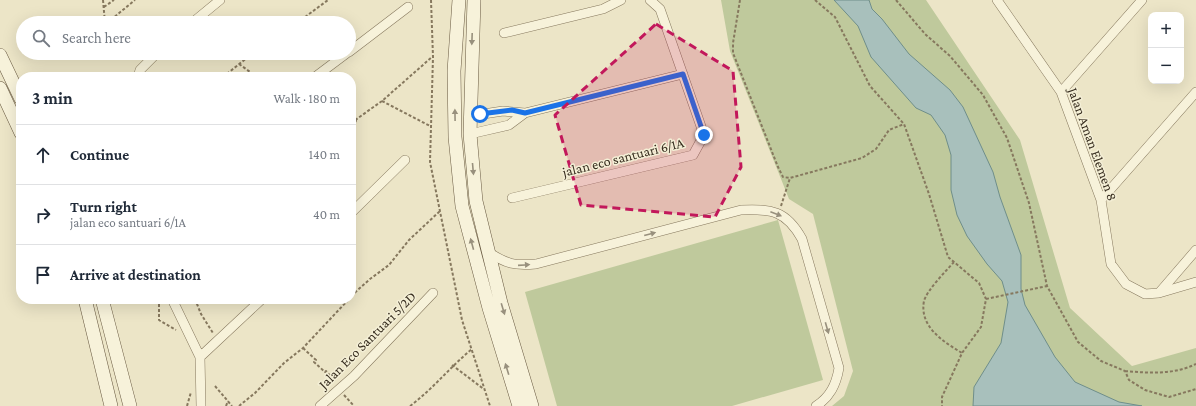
<!DOCTYPE html>
<html lang="en">
<head>
<meta charset="utf-8">
<style>
  :root { --surface:#fff; --page:#f2f2f3; --text:#1f2937; --muted:#747a83; --line:#e0e1e3 }
  body { margin:0; font-family:"Crimson Pro",serif; background:var(--page); color:var(--text) }
  .controls { position:absolute; right:12px; top:12px; display:grid; overflow:hidden; border-radius:8px; box-shadow:0 4px 16px #0002 }
  .controls button { width:36px; height:36px; display:grid; place-items:center; padding:0; border:0; border-bottom:1px solid var(--line); background:var(--surface); color:var(--text); font:20px sans-serif }
  .stop { position:absolute; width:12px; height:12px; margin:-9px; border:3px solid #1a73e8; border-radius:50%; background:#fff }
  .stop.end { background:#1a73e8; border-color:#fff; box-shadow:0 1px 4px #0008 }
  .list { margin:0; padding:0; list-style:none }
  h2 { display:flex; justify-content:space-between; align-items:center; height:52px; margin:0; padding:0 16px; font-size:17px }
  h2 small { font-size:13px; font-weight:400; color:var(--muted) }
  .list li { display:grid; grid-template-columns:26px 1fr auto; gap:12px; align-items:center; box-sizing:border-box; height:60px; padding:0 16px; border-top:1px solid var(--line) }
  .list b { display:block; font-size:15px; white-space:nowrap }
  .list p { margin:0; font-size:13px; white-space:nowrap; color:var(--muted) }
  .list em { font-size:13px; font-style:normal; color:var(--muted) }
  .icon { flex:none; width:22px; height:22px; fill:none; stroke:currentColor; stroke-width:2; stroke-linecap:round; stroke-linejoin:round }
  .map { position:relative; flex:none; width:1196px; height:406px; overflow:hidden }
  .search { position:absolute; background:var(--surface); box-shadow:0 4px 16px #0002; left:16px; top:16px; width:340px; height:44px; display:flex; align-items:center; gap:10px; box-sizing:border-box; padding:0 14px; border-radius:22px; color:var(--muted); font-size:15px }
  .panel { position:absolute; background:var(--surface); box-shadow:0 4px 16px #0002; left:16px; top:72px; width:340px; height:232px; border-radius:16px }
  .map>svg:first-child { display:block }
  .green { fill:#bfc99c }
  .water { fill:#a8c0bc; stroke:#6f8e8a }
  .lines { fill:none; stroke-linecap:round; stroke-linejoin:round }
  .street-casing { stroke:#86785e; stroke-width:10 }
  .secondary-casing { stroke:#685941; stroke-width:14 }
  .path { stroke:#86785e; stroke-width:2; stroke-dasharray:3 2; stroke-linecap:butt }
  .street { stroke:#f7f2da; stroke-width:9 }
  .secondary { stroke:#f7f2da; stroke-width:13 }
  .oneway { fill:#98907d }
  .route { stroke:#1a73e8; stroke-width:5 }
  .marked { fill:#c2185b; fill-opacity:0.2; stroke:#c2185b; stroke-width:3; stroke-dasharray:8 5; stroke-linejoin:round }
  .labels { text-anchor:middle; dominant-baseline:central; stroke-width:3; stroke-linejoin:round; paint-order:stroke }
  .street-label { font-size:14px; fill:#382e20; stroke:#f4efd6 }
</style>
</head>
<body>
<div class="map">
<svg width="1196" height="406" viewBox="0 0 1196 406">
  <rect width="100%" height="100%" fill="#ece5c7"/>
  <path class="green" d="M 721,0 L 926,0 L 1020,140 L 1070,308 L 1132,366 L 1196,348 L 1196,406 L 832,406 L 844,396 L 853,371 L 813,214 L 789,199 L 730,51 Z
    M 778,220 L 823,380 L 732,406 L 557,406 L 525,292 Z"/>
  <path class="water" d="M 834,0 L 869,0 L 872,9 L 882,19 L 909,54 L 950,90 L 963,107 L 993,172 L 1000,197 L 1021,255 L 1021,289 L 1025,305 L 1055,357 L 1075,382 L 1119,402 L 1142,406 L 973,406 L 974,387 L 1001,343 L 1008,302 L 1002,281 L 987,264 L 967,236 L 957,215 L 951,190 L 951,155 L 945,135 L 931,115 L 916,108 L 871,57 L 858,26 Z"/>
  <g class="lines">
    <defs>
      <path id="street" d="M 997,0 L 1061,92 L 1101,200 L 1111,264 L 1126,284 L 1145,294 L 1159,293 L 1196,282
        M 192,23 L 220,0
        M 504,33 L 603,9 L 621,0
        M 349,52 L 408,7
        M 138,77 L 140,70 L 157,53
        M 315,77 L 347,53
        M 1061,92 L 1142,0
        M 470,116 L 503,111 L 525,113
        M 470,134 L 509,125 L 525,113 L 683,74
        M 512,198 L 693,155 L 704,135 L 660,9 L 650,0
        M 1101,200 L 1196,92
        M 351,213 L 405,160
        M 488,252 C 507,264 514,266 536,264 L 741,210 C 771,209 786,210 802,239 L 839,368 C 836,385 830,397 816,406
        M 1159,293 L 1196,250
        M 172,299 L 200,357 L 201,406
        M 200,357 L 262,299
        M 320,406 L 354,376 L 433,293"/>
      <path id="secondary" d="M 459,0 L 454,71 L 455,137 L 462,206 L 489,308 L 519,406
        M 474,0 L 470,134 L 476,201 L 501,303 L 532,406
        M 0,55 L 21,99
        M 0,88 L 21,133
        M 85,299 L 111,406
        M 102,299 L 130,406"/>
    </defs>
    <use href="#street" class="street-casing"/>
    <use href="#secondary" class="secondary-casing"/>
    <path class="path" d="M 103,0 L 105,23
      M 431,0 L 433,57 L 430,162 L 462,320 L 490,406
      M 740,0 L 733,43 L 733,53 L 778,167 L 783,177 L 790,178 L 862,158 L 876,149 L 889,130 L 904,124
      M 815,0 L 835,17 L 870,86 L 904,124 L 929,194 L 948,257 L 979,283 L 986,299 L 981,327 L 962,353 L 942,397 L 942,406
      M 896,0 L 925,34 L 950,56 L 983,95 L 1007,138 L 1029,203 L 1047,286 L 1078,342 L 1101,361 L 1125,371 L 1129,380 L 1145,390 L 1169,397 L 1196,389
      M 104,7 L 114,0
      M 107,23 L 135,0
      M 297,23 L 328,0
      M 239,64 L 257,77
      M 223,77 L 253,53
      M 382,101 L 430,126
      M 351,123 L 382,101 L 432,57
      M 351,136 L 353,134 L 356,120
      M 781,206 L 790,178
      M 954,262 C 946,271 927,290 924,301 C 919,327 944,342 962,353
      M 351,289 L 354,293
      M 351,296 L 370,279 L 389,265 L 409,240 L 440,211
      M 159,299 L 159,320 L 176,330
      M 195,299 L 201,314 L 213,333
      M 986,299 L 1047,286
      M 303,348 L 316,360 L 314,362 L 325,372 L 326,371 L 335,381
      M 452,365 L 485,390
      M 1125,371 C 1149,373 1173,375 1196,364
      M 215,386 L 232,406
      M 344,395 L 354,406
      M 187,406 L 191,392
      M 226,406 L 228,401
      M 239,406 L 255,393 L 284,363 L 303,348 L 349,299
      M 410,406 C 433,389 450,367 472,349"/>
    <use href="#street" class="street"/>
    <use href="#secondary" class="secondary"/>
  </g>
  <defs><path id="oneway-solid" d="M-6-.8H1V-3.2L6.5 0L1 3.2V.8H-6Z"/></defs>
  <g class="oneway">
    <use href="#oneway-solid" transform="translate(472 39) rotate(92)"/>
    <use href="#oneway-solid" transform="translate(455 115) rotate(-91)"/>
    <use href="#oneway-solid" transform="translate(473 169) rotate(85)"/>
    <use href="#oneway-solid" transform="translate(776 214) rotate(21)"/>
    <use href="#oneway-solid" transform="translate(650 234) rotate(-15)"/>
    <use href="#oneway-solid" transform="translate(472 244) rotate(-105)"/>
    <use href="#oneway-solid" transform="translate(524 265) rotate(-4)"/>
    <use href="#oneway-solid" transform="translate(503 309) rotate(73)"/>
    <use href="#oneway-solid" transform="translate(827 328) rotate(74)"/>
    <use href="#oneway-solid" transform="translate(507 369) rotate(-107)"/>
  </g>
  <g class="lines">
    <path class="route" d="M 480,114 L 512,110 L 525,113 L 683,74 L 704,135"/>
  </g>
  <path class="marked" d="M 656,24 L 733,71 L 741,167 L 715,217 L 581,205 L 555,115 Z"/>
  <g class="labels">
    <g class="street-label">
      <text transform="translate(1093 144) rotate(70)">Jalan Aman Elemen 8</text>
      <text transform="translate(623 157) rotate(-14)">jalan eco santuari 6/1A</text>
      <text transform="translate(367 340) rotate(-45)">Jalan Eco Santuari 5/2D</text>
    </g>
  </g>
</svg>
<div class="controls">
<button>+</button>
<button>−</button>
</div>
<div class="stop" style="left:480px;top:114px"></div>
<div class="stop end" style="left:704px;top:135px"></div>
<div class="search"><svg class="icon" aria-label="search" viewBox="0 0 24 24"><circle cx="10" cy="10" r="6"/><path d="M15 15l6 6"/></svg>Search here</div>
<section class="panel">
<h2>3 min<small>Walk · 180 m</small></h2>
<ul class="list">
<li><svg class="icon" aria-label="ahead" viewBox="0 0 24 24"><path d="M12 20V5M6 11l6-6 6 6"/></svg><div><b>Continue</b></div><em>140 m</em></li>
<li><svg class="icon" aria-label="right" viewBox="0 0 24 24"><path d="M7 20v-9h11M14 6l5 5-5 5"/></svg><div><b>Turn right</b><p>jalan eco santuari 6/1A</p></div><em>40 m</em></li>
<li><svg class="icon" aria-label="arrive" viewBox="0 0 24 24"><path d="M6 21V4h12l-3 4 3 4H6"/></svg><div><b>Arrive at destination</b></div></li>
</ul>
</section>
</div>
</body>
</html>
